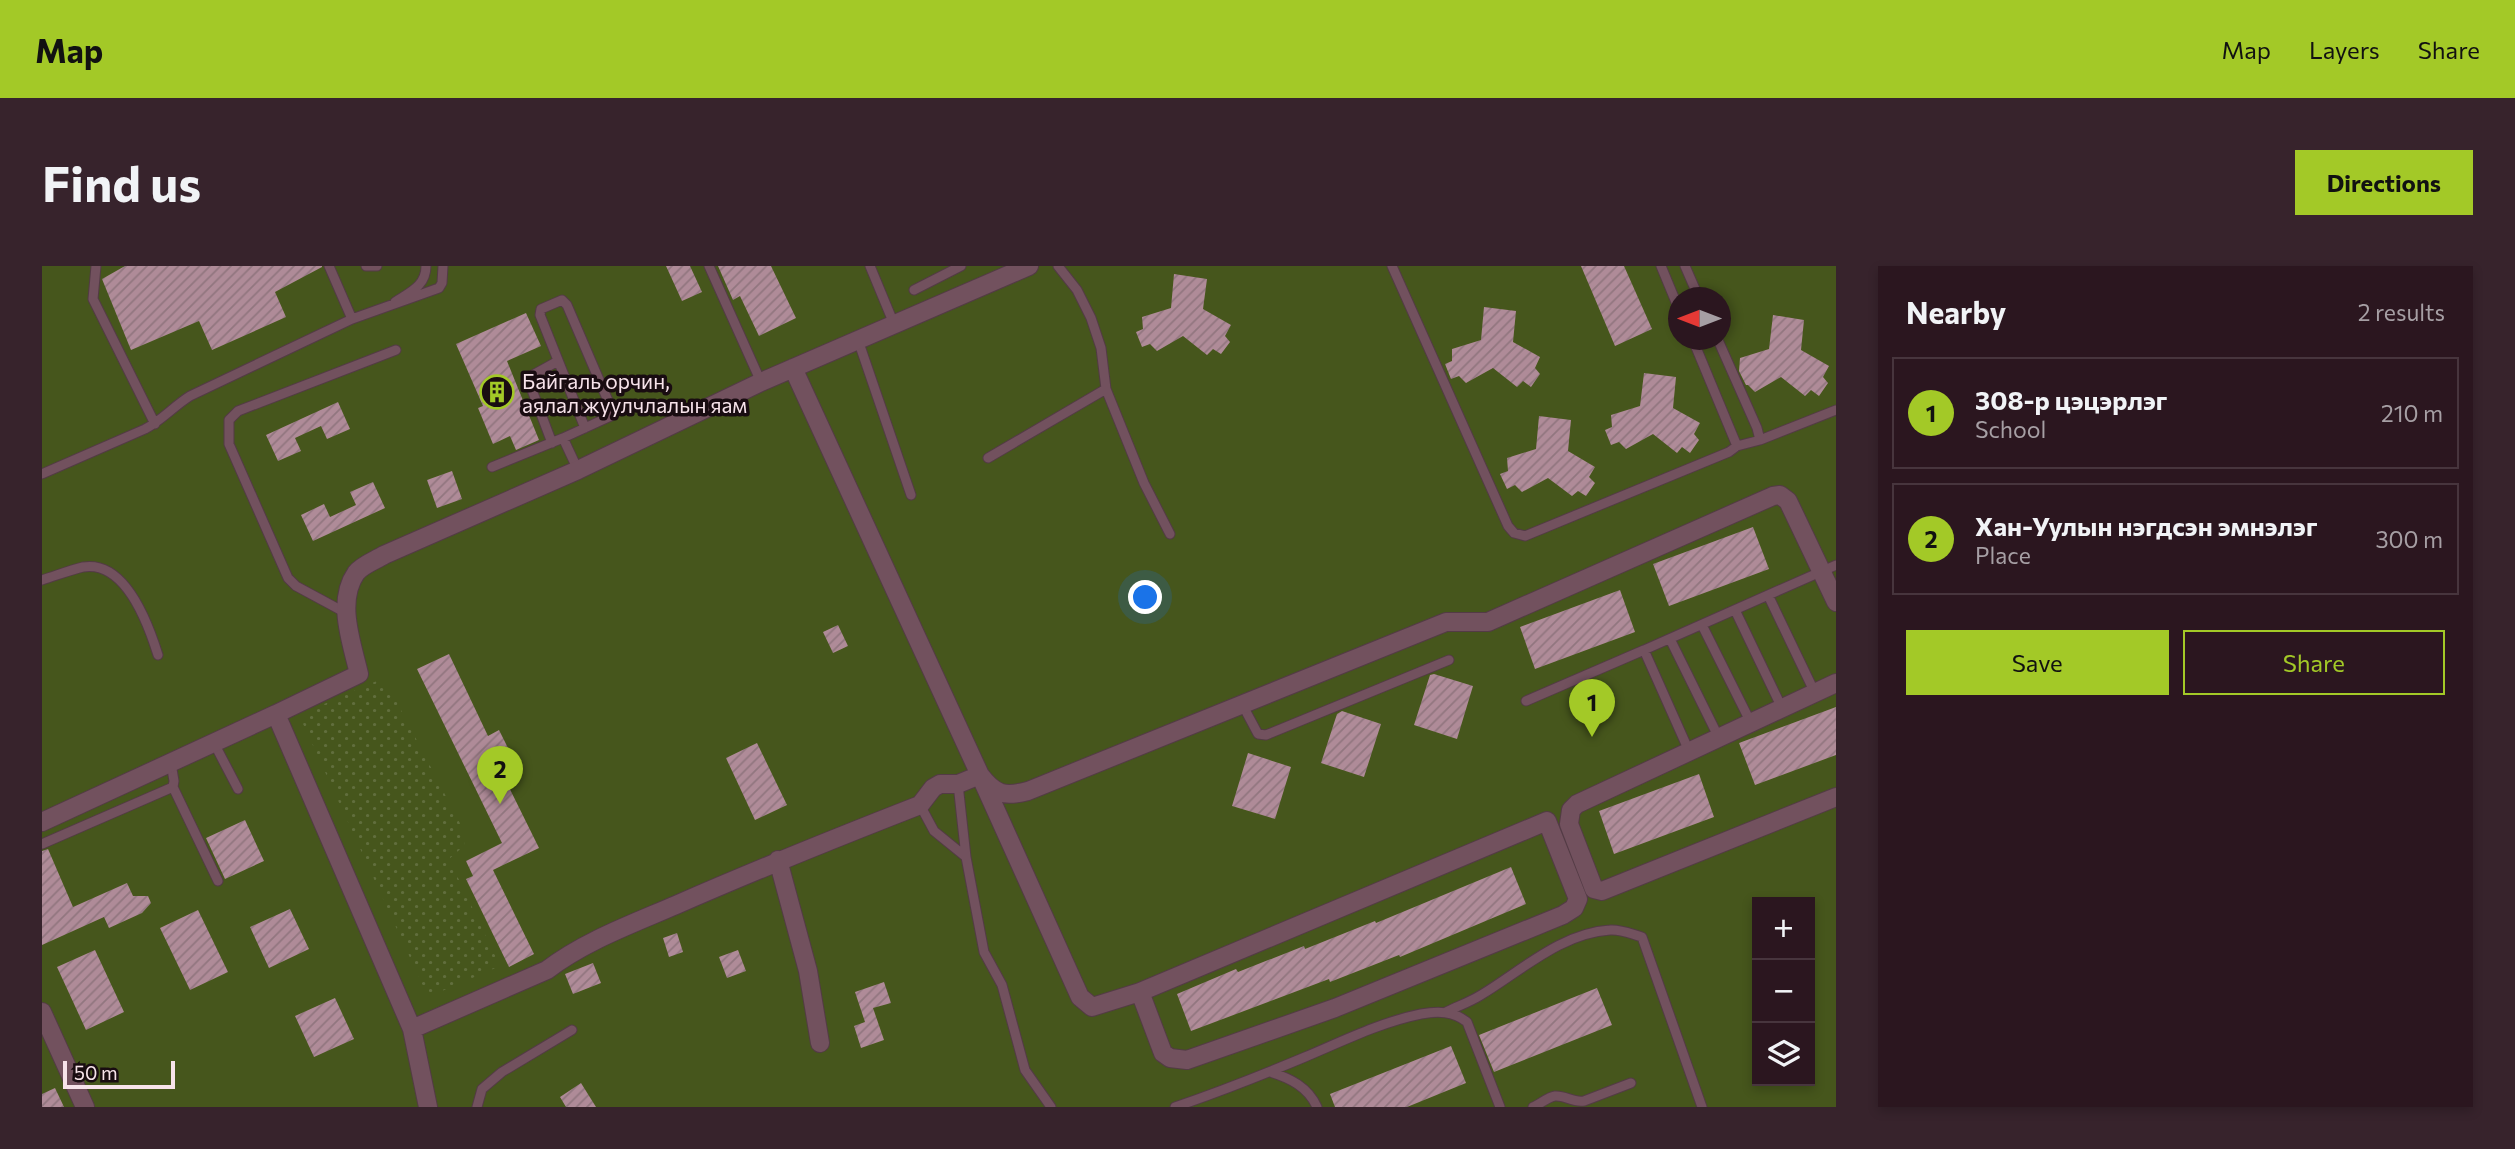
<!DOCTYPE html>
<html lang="en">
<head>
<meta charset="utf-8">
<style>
  :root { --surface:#2b161f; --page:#37232c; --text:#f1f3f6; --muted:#a69fa4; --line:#47353d; --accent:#a3c927 }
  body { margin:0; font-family:Commissioner,sans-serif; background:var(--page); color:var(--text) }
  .controls { position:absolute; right:21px; bottom:21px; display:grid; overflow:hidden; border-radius:0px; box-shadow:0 4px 10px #0003 }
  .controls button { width:63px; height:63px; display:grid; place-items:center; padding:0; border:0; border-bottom:2px solid var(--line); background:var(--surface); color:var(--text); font:35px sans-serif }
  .compass { position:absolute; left:1626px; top:21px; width:63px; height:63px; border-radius:50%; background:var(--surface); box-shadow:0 4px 10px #0003; rotate:270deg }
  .scale { position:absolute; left:21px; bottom:18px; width:112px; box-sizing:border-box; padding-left:7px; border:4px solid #f7e3ea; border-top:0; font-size:19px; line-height:24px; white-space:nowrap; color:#f7e3ea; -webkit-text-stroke:5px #190c11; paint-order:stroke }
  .you { position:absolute; left:1104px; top:332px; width:24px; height:24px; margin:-18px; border:5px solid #fff; border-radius:50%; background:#1a73e8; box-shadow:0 0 0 10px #1a73e833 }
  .badge { display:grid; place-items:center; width:46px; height:46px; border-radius:50%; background:var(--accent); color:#111; font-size:23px; font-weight:700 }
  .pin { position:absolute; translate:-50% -58px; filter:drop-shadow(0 2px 4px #0008) }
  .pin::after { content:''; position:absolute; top:37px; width:24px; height:21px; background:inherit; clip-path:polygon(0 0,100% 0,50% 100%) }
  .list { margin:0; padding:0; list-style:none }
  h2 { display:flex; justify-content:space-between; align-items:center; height:91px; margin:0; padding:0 28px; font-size:30px }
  h2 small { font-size:23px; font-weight:400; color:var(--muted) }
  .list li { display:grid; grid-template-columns:46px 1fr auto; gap:21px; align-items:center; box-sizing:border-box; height:112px; margin:0 14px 14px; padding:0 14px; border:2px solid var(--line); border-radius:0px }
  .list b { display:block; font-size:26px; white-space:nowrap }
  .list p { margin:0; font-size:23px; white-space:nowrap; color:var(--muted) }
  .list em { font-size:23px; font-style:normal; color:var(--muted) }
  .actions { display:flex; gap:14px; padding:21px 28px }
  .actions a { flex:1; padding:16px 0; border:2px solid var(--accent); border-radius:0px; text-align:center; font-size:24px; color:var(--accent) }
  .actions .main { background:var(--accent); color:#111 }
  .icon { flex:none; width:38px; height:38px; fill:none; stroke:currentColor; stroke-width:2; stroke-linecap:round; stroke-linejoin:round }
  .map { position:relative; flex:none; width:1794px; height:841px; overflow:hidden; border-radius:0px }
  header { display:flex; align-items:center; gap:42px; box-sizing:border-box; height:98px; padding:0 35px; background:var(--accent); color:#111 }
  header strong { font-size:33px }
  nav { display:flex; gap:38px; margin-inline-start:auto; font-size:24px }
  .intro { display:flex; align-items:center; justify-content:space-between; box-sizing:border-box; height:168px; padding:0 42px }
  h1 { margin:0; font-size:49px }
  .button { padding:18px 32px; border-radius:0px; background:var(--accent); color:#111; font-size:24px; font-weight:700 }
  main { display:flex; gap:42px; padding:0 42px }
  aside { flex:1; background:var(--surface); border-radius:0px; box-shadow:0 4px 10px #0003 }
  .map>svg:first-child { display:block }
  .green { fill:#46561c; fill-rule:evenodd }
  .garden { fill:url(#garden-dots) }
  .building { fill:url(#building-hatch) }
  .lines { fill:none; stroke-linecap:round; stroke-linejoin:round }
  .lane-casing { stroke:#533b45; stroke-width:11 }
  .street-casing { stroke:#533b45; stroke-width:20 }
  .lane { stroke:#72515e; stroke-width:9 }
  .street { stroke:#72515e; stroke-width:18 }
  .labels { text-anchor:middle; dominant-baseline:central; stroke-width:7; stroke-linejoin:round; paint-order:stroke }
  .poi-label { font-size:21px; fill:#f7e3ea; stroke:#190c11; text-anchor:start }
</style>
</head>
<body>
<header>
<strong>Map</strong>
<nav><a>Map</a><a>Layers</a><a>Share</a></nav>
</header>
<div class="intro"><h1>Find us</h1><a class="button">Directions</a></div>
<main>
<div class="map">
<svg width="1794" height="841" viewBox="0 0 1794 841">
  <defs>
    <pattern id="garden-dots" width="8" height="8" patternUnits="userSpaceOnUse" patternTransform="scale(1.75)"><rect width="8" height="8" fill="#46561c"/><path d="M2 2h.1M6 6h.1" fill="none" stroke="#616e3d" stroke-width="1.8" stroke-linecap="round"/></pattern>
    <pattern id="building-hatch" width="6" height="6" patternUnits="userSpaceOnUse" patternTransform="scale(1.75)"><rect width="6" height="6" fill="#af8b98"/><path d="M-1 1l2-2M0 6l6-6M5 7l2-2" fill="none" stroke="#91767f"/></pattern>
  </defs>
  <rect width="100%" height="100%" fill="#391d29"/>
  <path class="green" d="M 0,0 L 1794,0 L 1794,841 L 0,841 ZM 1636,32 L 1678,32 L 1678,74 L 1636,74 ZM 1715,636 L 1768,636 L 1768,815 L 1715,815 Z"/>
  <path class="garden" d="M 337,414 L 347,421 L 423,567 L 422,580 L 407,593 L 458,700 L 386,731 L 257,449 Z"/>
  <path class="building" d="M 83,0 L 280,0 L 280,1 L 233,26 L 244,51 L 170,84 L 157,55 L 89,84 L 60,13 Z
    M 624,0 L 648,0 L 660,26 L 640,35 Z
    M 676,0 L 729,0 L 754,52 L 717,70 L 698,30 L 691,34 Z
    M 1539,0 L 1582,0 L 1610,63 L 1573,80 Z
    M 1132,8 L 1165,13 L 1161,43 L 1189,59 L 1183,70 L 1188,76 L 1179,88 L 1171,83 L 1165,89 L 1141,70 L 1115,85 L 1108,78 L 1100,81 L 1094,66 L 1101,63 L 1100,51 L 1129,42 Z
    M 1442,41 L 1474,45 L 1471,76 L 1498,91 L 1493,102 L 1498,108 L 1489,121 L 1481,115 L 1475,121 L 1451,102 L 1424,117 L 1417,110 L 1409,113 L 1403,98 L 1410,95 L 1410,83 L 1439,74 Z
    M 484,47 L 499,80 L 465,95 L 497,174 L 474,184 L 468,170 L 451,178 L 436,142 L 441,140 L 414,78 Z
    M 1731,49 L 1762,54 L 1759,84 L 1787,100 L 1781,111 L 1786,117 L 1777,130 L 1769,124 L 1763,130 L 1739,111 L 1713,126 L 1706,119 L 1704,119 L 1697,105 L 1698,92 L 1727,83 Z
    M 1602,107 L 1634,111 L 1631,142 L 1658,157 L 1652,168 L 1657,174 L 1648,187 L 1640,181 L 1635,187 L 1611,168 L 1584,183 L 1577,176 L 1569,179 L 1563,164 L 1570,161 L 1569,149 L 1598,140 Z
    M 296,136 L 308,163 L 285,173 L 279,160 L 253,172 L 259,185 L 236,195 L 224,169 Z
    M 1497,150 L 1529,154 L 1526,185 L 1553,201 L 1547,211 L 1553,217 L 1544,230 L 1536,225 L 1530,230 L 1506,212 L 1480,226 L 1473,219 L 1465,223 L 1458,208 L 1466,205 L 1465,192 L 1494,183 Z
    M 410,205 L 420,233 L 395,242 L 385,214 Z
    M 331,216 L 343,242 L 271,275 L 259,249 L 282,238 L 288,251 L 314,239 L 308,226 Z
    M 1711,261 L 1727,303 L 1627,340 L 1611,298 Z
    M 1578,324 L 1593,366 L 1493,403 L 1478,361 Z
    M 796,359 L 806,380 L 791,387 L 781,366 Z
    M 407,388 L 446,470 L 457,464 L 471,492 L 456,499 L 497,582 L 451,604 L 492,688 L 467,701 L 424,613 L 431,610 L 424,595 L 460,577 L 375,403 Z
    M 1392,408 L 1431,420 L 1415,473 L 1372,459 L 1388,409 Z
    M 1794,441 L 1794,489 L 1713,519 L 1697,477 Z
    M 1300,445 L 1339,458 L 1322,511 L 1279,497 L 1295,448 Z
    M 715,477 L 745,539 L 713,554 L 684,492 Z
    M 1206,487 L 1249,501 L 1233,553 L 1190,540 Z
    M 1657,508 L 1672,551 L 1572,588 L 1557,545 Z
    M 203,554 L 222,595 L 183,613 L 164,572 Z
    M 6,583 L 31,641 L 85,617 L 91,630 L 106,630 L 109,637 L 100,647 L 67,662 L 62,651 L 0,679 L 0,585 Z
    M 1469,601 L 1484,638 L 1358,691 L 1357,689 L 1288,716 L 1287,713 L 1149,765 L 1135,728 L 1194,703 L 1196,706 L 1262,680 L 1263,683 L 1333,655 L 1334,657 Z
    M 248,643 L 267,683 L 227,702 L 208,661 Z
    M 156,644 L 186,706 L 148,724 L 118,662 Z
    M 635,667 L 641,686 L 627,691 L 621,672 Z
    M 53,684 L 82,746 L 44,764 L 15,701 Z
    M 696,684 L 704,705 L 685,712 L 677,691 Z
    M 551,697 L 559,717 L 531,728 L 523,708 Z
    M 842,716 L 849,737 L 831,742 L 842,774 L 819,782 L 812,760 L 823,756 L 813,726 Z
    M 1555,722 L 1570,759 L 1452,806 L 1437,769 Z
    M 293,732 L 312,773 L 272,791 L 253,750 Z
    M 1409,780 L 1424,817 L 1365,841 L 1293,841 L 1288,828 Z
    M 539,817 L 554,841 L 524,841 L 518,831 Z
    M 13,822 L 22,841 L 0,841 L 0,828 Z"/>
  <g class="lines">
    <defs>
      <path id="lane" d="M 54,0 L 51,33 L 113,158
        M 287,0 L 310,53
        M 324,0 L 335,0
        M 667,0 L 719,116
        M 828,0 L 852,58
        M 1016,0 L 1035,24 L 1049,52 L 1059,82 L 1064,123 L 1102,217 L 1128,268
        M 1350,0 L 1466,260 L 1472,267 L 1483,270 L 1687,186 L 1695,180 L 1718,174 L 1794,144
        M 1619,0 L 1636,41
        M 1643,0 L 1657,32
        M 872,24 L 919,0
        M 353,36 C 368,26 384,20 384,0
        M 816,74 L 869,229
        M 1651,74 L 1695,180
        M 1676,74 L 1715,162 L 1718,174
        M 521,172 L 536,204
        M 510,177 L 487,116 L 489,110 L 516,95
        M 946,192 L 1064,123
        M 450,201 L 521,172 L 569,150 L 570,144 L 525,39 L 520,34 L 499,43 L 498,49 L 543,162
        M 0,208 L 103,163 C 119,155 132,140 148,130 L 310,53 L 397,22 L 400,17 L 401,0
        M 0,314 C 13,310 28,304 41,301 C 83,294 106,357 116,389
        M 1726,329 L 1773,427
        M 1693,344 L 1740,442
        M 304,347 L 254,320 L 246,312 L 187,178 L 187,154 L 196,145 L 354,84
        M 1660,359 L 1709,457
        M 1628,373 L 1677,472
        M 1484,435 L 1602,384
        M 1200,438 L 1216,468 L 1224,469 L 1407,394
        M 172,477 L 196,523
        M 1647,485 L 1602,384 L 1794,299
        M 916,518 L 924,591
        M 131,521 L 176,615
        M 878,539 L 892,565 L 924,591 L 942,686 L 960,719 L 983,804 L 1009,841
        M 0,578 L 131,521 L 132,515 L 129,497
        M 1404,746 C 1416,740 1428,736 1439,729 C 1479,705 1519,667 1568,664 C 1579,663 1589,668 1600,671 L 1660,841
        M 1228,806 C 1248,812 1266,821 1275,841
        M 435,841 L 440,823 L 460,806 L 530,764
        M 1133,841 C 1177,826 1220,809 1263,791 C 1301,775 1339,756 1379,748 C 1396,745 1411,745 1425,756 L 1458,841
        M 1491,841 C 1498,838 1506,831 1513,830 C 1523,829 1531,837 1542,835 L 1589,817"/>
      <path id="street" d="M 751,102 L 938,509 C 953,529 963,531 986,525 L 1404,356 L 1446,356 L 1731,230 L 1738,229 L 1746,235 L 1794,336
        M 1794,417 L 1535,538 L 1529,544 L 1527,558 L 1552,623 L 1560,625 L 1794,531
        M 234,448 L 317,408 C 310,377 294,336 314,307 C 320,299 334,294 342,289 L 536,204 L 719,116 L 987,0
        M 0,556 L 234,448 L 370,763 L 386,841
        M 736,594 L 766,705 L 778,777
        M 0,746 L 43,841
        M 370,763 L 505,704 C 543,675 590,658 634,639 C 714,604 796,571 878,539 L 891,522 L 898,518 L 916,518 L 938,509 L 1038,731 L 1050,741 L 1098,726 L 1505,555 L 1536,633 L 1532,642 L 1521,649 L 1293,742 L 1145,794 L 1128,792 L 1121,787 L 1098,726"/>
    </defs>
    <use href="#lane" class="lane-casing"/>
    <use href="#street" class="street-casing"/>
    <use href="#lane" class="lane"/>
    <use href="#street" class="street"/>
  </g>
  <defs>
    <symbol id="building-ring" viewBox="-11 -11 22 22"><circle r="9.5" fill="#190c11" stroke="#a3c927" stroke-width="1.5"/><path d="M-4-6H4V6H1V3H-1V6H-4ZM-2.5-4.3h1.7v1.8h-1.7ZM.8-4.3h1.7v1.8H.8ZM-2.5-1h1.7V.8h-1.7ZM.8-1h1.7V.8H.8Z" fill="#a3c927"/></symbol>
  </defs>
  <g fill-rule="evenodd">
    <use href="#building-ring" x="436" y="107" width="38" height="38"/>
  </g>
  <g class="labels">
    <g class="poi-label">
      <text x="480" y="114">Байгаль орчин,<tspan x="480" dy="24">аялал жуулчлалын яам</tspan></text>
    </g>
  </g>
</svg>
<div class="controls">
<button>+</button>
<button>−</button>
<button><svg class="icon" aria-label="layers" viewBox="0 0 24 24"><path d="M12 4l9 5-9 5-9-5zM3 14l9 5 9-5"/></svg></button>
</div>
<svg class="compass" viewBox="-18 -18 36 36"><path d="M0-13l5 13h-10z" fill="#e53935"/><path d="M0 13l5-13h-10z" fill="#a69fa4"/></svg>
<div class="scale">50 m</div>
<div class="you"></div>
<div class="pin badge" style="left:1550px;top:471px">1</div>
<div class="pin badge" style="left:458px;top:538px">2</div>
</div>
<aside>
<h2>Nearby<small>2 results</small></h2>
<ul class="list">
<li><span class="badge">1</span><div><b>308-р цэцэрлэг</b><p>School</p></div><em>210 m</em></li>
<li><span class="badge">2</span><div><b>Хан-Уулын нэгдсэн эмнэлэг</b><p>Place</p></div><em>300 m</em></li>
</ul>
<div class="actions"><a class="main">Save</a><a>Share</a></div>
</aside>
</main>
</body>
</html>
